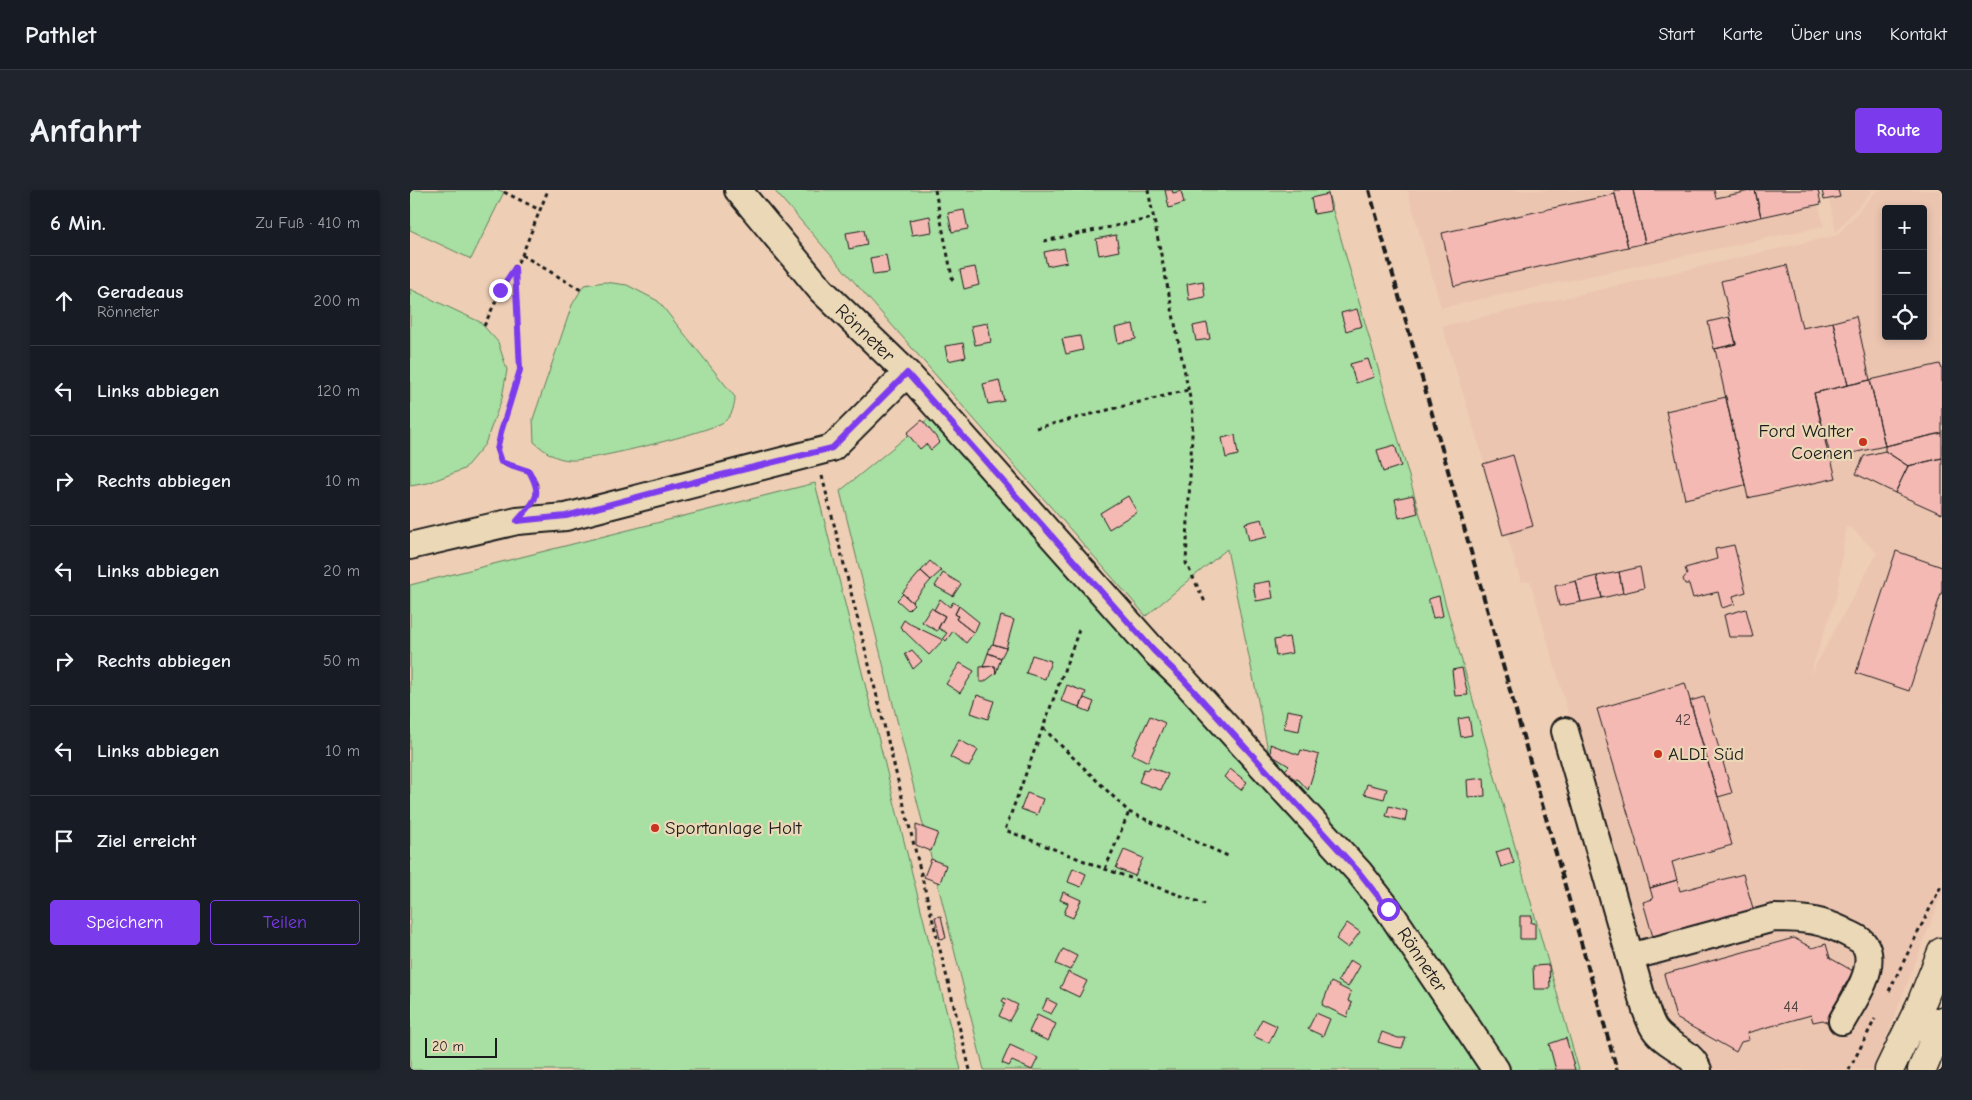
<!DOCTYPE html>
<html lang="de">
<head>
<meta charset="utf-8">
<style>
  :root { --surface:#171b24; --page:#20242c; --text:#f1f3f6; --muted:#9ea1a6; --line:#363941; --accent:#7c3aed }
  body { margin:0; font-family:"Comic Neue",sans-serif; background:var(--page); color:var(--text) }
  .controls { position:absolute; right:15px; top:15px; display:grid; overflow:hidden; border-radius:5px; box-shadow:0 2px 8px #0003 }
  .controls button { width:45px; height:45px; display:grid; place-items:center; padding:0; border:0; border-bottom:1px solid var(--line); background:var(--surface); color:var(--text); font:25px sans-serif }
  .scale { position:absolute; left:15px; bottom:12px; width:72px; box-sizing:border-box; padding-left:5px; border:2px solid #1c1c1c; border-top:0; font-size:14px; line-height:18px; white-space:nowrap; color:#1c1c1c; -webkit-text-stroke:4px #ebd8b6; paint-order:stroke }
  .stop { position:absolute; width:15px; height:15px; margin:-11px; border:4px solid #7c3aed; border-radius:50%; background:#fff }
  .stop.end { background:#7c3aed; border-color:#fff; box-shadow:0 1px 5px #0008 }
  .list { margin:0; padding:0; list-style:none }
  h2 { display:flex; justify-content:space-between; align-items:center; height:65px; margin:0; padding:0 20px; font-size:21px }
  h2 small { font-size:16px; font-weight:400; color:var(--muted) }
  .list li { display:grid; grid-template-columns:32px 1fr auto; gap:15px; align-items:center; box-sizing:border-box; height:90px; padding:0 20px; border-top:1px solid var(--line) }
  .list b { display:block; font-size:19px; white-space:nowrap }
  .list p { margin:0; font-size:16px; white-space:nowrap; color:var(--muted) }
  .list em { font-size:16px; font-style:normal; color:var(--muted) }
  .actions { display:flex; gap:10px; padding:15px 20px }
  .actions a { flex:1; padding:11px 0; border:1px solid var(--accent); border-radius:5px; text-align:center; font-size:18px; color:var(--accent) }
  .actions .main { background:var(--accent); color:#fff }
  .icon { flex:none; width:28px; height:28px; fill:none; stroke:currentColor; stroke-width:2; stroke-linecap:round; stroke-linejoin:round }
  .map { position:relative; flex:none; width:1532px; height:880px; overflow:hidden; border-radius:5px }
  header { display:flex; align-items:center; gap:30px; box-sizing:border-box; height:70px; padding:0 25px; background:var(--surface); border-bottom:1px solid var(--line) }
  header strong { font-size:24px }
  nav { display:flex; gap:28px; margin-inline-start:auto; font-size:18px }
  .intro { display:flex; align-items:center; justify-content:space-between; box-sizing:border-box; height:120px; padding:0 30px }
  h1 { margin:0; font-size:35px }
  .button { padding:12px 22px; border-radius:5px; background:var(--accent); color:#fff; font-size:18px; font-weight:700 }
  main { display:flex; gap:30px; padding:0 30px }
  aside { flex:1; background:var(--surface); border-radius:5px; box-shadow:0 2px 8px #0003 }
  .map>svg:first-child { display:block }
  .built { fill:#ecc5b1; fill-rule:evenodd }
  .green { fill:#a8dfa2; stroke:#627e5f }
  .building { fill:#f4b9b3; stroke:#1c1c1c }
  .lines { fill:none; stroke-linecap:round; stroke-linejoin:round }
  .minor-casing { stroke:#1c1c1c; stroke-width:30 }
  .major-casing { stroke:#1c1c1c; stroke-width:31 }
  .path { stroke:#1c1c1c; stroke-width:3; stroke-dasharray:4 4; stroke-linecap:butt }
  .minor { stroke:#ebd8b6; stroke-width:26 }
  .major { stroke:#ebd8b6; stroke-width:28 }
  .rail { stroke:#1c1c1c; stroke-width:4; stroke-dasharray:8 4; stroke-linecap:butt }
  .route { stroke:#7c3aed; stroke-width:6 }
  .poi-dot { fill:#c8321e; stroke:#ebd8b6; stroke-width:2 }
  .labels { text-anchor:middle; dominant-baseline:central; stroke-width:4.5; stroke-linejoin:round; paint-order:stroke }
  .number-label { font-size:16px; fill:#524342 }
  .street-label { font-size:19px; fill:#1c1c1c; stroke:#ebd8b6 }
  .poi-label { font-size:19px; fill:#1c1c1c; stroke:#ebd8b6; text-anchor:start }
</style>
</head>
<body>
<header>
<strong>Pathlet</strong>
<nav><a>Start</a><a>Karte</a><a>Über uns</a><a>Kontakt</a></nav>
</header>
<div class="intro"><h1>Anfahrt</h1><a class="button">Route</a></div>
<main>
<aside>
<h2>6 Min.<small>Zu Fuß · 410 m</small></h2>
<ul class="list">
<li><svg class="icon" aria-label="ahead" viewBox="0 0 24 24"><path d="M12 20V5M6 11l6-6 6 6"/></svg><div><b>Geradeaus</b><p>Rönneter</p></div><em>200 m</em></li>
<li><svg class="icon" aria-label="left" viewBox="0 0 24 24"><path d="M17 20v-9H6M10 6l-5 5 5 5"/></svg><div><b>Links abbiegen</b></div><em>120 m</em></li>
<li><svg class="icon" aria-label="right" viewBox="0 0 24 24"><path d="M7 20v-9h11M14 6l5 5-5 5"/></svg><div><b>Rechts abbiegen</b></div><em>10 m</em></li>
<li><svg class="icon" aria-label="left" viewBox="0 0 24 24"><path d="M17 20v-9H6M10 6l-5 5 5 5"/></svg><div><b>Links abbiegen</b></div><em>20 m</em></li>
<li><svg class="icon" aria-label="right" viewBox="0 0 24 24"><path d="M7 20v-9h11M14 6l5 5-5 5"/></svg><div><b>Rechts abbiegen</b></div><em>50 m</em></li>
<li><svg class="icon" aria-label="left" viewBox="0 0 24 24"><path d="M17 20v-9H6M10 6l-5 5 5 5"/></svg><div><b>Links abbiegen</b></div><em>10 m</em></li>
<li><svg class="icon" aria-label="arrive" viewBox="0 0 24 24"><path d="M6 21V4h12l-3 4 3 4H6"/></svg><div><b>Ziel erreicht</b></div></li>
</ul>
<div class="actions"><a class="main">Speichern</a><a>Teilen</a></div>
</aside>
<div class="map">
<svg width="1532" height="880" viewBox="0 0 1532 880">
  <rect width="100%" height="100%" fill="#eecfb5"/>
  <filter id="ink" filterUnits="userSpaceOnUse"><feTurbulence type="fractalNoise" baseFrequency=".02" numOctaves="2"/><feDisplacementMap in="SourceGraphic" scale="10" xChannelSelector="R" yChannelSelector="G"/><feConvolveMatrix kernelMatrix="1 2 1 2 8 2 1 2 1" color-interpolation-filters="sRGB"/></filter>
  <g filter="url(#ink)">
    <path class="built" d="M 997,0 L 1405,0 L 1414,36 L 1031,118 Z
      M 1417,0 L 1463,0 L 1426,42 Z
      M 1467,0 L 1532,0 L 1532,704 L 1464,880 L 1261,880 L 1120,391 L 1111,392 L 1032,136 L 1427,45 ZM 1476,19 L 1513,19 L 1513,146 L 1476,146 ZM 1440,337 L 1467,363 L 1400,485 L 1427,405 L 1436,338 Z"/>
    <path class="green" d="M 0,0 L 89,0 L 94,2 L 61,69 L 0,40 Z
      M 364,0 L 917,0 L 1169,880 L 1099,880 L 966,682 L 859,565 L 817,359 L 736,426 Z
      M 195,92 L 217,95 L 248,111 L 325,207 C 325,216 322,225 315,231 C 304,241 177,272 160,270 C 144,269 136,262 124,252 L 123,229 L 162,115 L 174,95 Z
      M 0,99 L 70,132 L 88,152 L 97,180 L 92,208 L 75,254 L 54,279 L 18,293 L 0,296 Z
      M 524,224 L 967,724 L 1074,880 L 574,880 L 430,301 Z
      M 405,293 L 551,880 L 0,880 L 0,395 Z"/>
    <path class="building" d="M 755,0 L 762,0 L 763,3 L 771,1 L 774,13 L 759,18 Z
      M 1204,0 L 1223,0 L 1235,53 L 1218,57 Z
      M 1223,0 L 1304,0 L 1306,8 L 1345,0 L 1351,27 L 1235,53 Z
      M 1345,0 L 1408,0 L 1411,14 L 1351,27 Z
      M 1412,0 L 1428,0 L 1430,7 L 1414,10 Z
      M 918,4 L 921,21 L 904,24 L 901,8 Z
      M 1205,4 L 1218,57 L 1044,96 L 1032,43 Z
      M 554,20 L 558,39 L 542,42 L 538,23 Z
      M 520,26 L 522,42 L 502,45 L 499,30 Z
      M 454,40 L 457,55 L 439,59 L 436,43 Z
      M 706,45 L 709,61 L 689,65 L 686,49 Z
      M 654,58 L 657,72 L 637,76 L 634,62 Z
      M 476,65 L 479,83 L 463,85 L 460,68 Z
      M 1377,75 L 1392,138 L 1423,132 L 1438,195 L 1404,203 L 1426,288 L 1338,308 L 1305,159 L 1326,154 L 1311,91 Z
      M 565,77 L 569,95 L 554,99 L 550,80 Z
      M 793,91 L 795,107 L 779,110 L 777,94 Z
      M 947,119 L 952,136 L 936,141 L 931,123 Z
      M 1446,126 L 1460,190 L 1438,195 L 1423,132 Z
      M 1319,127 L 1326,154 L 1304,159 L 1298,132 Z
      M 578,133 L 581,152 L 565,155 L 561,136 Z
      M 797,133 L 800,149 L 786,151 L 783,136 Z
      M 723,134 L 726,149 L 708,153 L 705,138 Z
      M 670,146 L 673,160 L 656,164 L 652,149 Z
      M 553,153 L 556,167 L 538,171 L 535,156 Z
      M 958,169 L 964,187 L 946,193 L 940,174 Z
      M 1530,174 L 1532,179 L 1532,243 L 1475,256 L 1460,190 Z
      M 589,190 L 594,211 L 578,214 L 573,194 Z
      M 1460,190 L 1475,256 L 1419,268 L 1404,203 Z
      M 1316,207 L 1335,295 L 1275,309 L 1256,221 Z
      M 512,230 L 530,252 L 521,260 L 516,254 L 510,259 L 497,243 Z
      M 1532,243 L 1532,268 L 1498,276 L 1475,261 L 1475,256 Z
      M 825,245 L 828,265 L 816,268 L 812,248 Z
      M 985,255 L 991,276 L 973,282 L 967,260 Z
      M 1475,261 L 1498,276 L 1485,303 L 1446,284 L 1454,266 Z
      M 1103,265 L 1123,336 L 1093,345 L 1073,274 Z
      M 1532,268 L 1532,324 L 1485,303 L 1498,276 Z
      M 1003,305 L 1008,323 L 989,328 L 985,309 Z
      M 718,306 L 727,322 L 699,339 L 690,323 Z
      M 852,329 L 857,347 L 839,351 L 835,333 Z
      M 1324,355 L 1336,402 L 1323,406 L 1325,414 L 1312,418 L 1308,402 L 1283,408 L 1279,394 L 1275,394 L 1273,389 L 1277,384 L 1275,378 L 1307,369 L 1305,359 Z
      M 1486,361 L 1532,377 L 1532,401 L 1499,501 L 1446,483 Z
      M 520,371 L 531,381 L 521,390 L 511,381 Z
      M 1230,377 L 1234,398 L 1213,403 L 1209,382 Z
      M 511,381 L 521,390 L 502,412 L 492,403 Z
      M 1209,382 L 1213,403 L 1192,408 L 1187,386 Z
      M 533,383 L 551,394 L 543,406 L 525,396 Z
      M 1187,386 L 1192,408 L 1171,412 L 1166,391 Z
      M 860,391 L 863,408 L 846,411 L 843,394 Z
      M 1166,391 L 1171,412 L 1149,416 L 1145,396 Z
      M 493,404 L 504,414 L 498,420 L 487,410 Z
      M 1029,406 L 1033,426 L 1023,428 L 1018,409 Z
      M 530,409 L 540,417 L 543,412 L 549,416 L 545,424 L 548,426 L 546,429 L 564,443 L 556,453 L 543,441 L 536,451 L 533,448 L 537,443 L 528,438 L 535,426 L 524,420 Z
      M 549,416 L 569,432 L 564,443 L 546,429 L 548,426 L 545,424 Z
      M 521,418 L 535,426 L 527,441 L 512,432 Z
      M 1336,419 L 1343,447 L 1319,447 L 1314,425 Z
      M 591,426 L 604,430 L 596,458 L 583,454 Z
      M 494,430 L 498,433 L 533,450 L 519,465 L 490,437 Z
      M 879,447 L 882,463 L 866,466 L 864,450 Z
      M 583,454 L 596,458 L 591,468 L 578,463 L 581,455 Z
      M 502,460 L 512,471 L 503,479 L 495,464 Z
      M 578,463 L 591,468 L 586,483 L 585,476 L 573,477 Z
      M 622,465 L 641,471 L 635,489 L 616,483 Z
      M 550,473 L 564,481 L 550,503 L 536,494 Z
      M 585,476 L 586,483 L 574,492 L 570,492 L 570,477 Z
      M 1052,478 L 1058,505 L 1045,506 L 1042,480 Z
      M 1275,493 L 1322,655 L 1262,672 L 1267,690 L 1240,698 L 1187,519 Z
      M 657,495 L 676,502 L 670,517 L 651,511 Z
      M 567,505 L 584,511 L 578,529 L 561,523 Z
      M 1294,507 L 1322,603 L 1308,607 L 1280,511 Z
      M 674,508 L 684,512 L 680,522 L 670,518 Z
      M 877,520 L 892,523 L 889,541 L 874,538 Z
      M 740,526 L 755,533 L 738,572 L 722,564 Z
      M 1059,527 L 1062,545 L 1051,547 L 1048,529 Z
      M 549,550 L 568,560 L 559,577 L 540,567 Z
      M 860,554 L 889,565 L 891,560 L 909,565 L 898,600 L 889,590 L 881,587 L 875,580 L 879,576 L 861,565 Z
      M 740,577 L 758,584 L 751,600 L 729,592 L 734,579 L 738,580 Z
      M 820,579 L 837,592 L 831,600 L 814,587 Z
      M 1074,588 L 1075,606 L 1058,607 L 1057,590 Z
      M 957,594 L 977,599 L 974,609 L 954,604 Z
      M 617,603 L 633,609 L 627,625 L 611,619 Z
      M 979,616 L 997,621 L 995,631 L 976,626 Z
      M 506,635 L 528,643 L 521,661 L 506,655 Z
      M 1099,658 L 1104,673 L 1091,677 L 1086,662 Z
      M 714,660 L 733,668 L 725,686 L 706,678 Z
      M 521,669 L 536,675 L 530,693 L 514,687 Z
      M 663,678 L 676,684 L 671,697 L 658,692 Z
      M 1333,684 L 1345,725 L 1245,754 L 1233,712 L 1243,709 L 1240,698 L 1267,690 L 1270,701 Z
      M 653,702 L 671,710 L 663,728 L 654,724 L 658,713 L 650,710 Z
      M 531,726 L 536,748 L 530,749 L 525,727 Z
      M 1110,726 L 1122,726 L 1121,733 L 1125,733 L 1125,749 L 1110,749 Z
      M 937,733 L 950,742 L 938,758 L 926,749 Z
      M 1384,748 L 1402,758 L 1416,754 L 1420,768 L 1443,781 L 1428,808 L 1434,812 L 1421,835 L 1413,830 L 1403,832 L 1401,825 L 1337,843 L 1339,850 L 1331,852 L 1326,862 L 1266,828 L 1254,784 Z
      M 653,759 L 667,766 L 660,780 L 646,774 Z
      M 940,770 L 950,776 L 938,797 L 928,791 Z
      M 1139,775 L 1140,799 L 1124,799 L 1123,776 Z
      M 658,782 L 677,791 L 669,807 L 650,798 Z
      M 921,792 L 941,802 L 938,811 L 942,813 L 937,827 L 912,815 Z
      M 594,808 L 608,815 L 599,831 L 589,826 L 595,813 L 592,811 Z
      M 637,809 L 647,814 L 641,824 L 632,820 Z
      M 906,823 L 920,829 L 913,846 L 898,839 Z
      M 627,825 L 646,834 L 638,851 L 619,842 Z
      M 852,829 L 867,836 L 859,853 L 843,846 Z
      M 972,842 L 988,848 L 996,848 L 992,858 L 984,857 L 968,852 Z
      M 1156,848 L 1165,880 L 1146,880 L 1139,854 Z
      M 600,855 L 628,868 L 622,880 L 602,871 L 599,876 L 592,873 Z"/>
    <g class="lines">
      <defs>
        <path id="minor" d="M 328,0 L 411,100 L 497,183 L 744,461 L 772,488 L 949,682 L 978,719 L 1086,880
          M 0,356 L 107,331 L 156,327 L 422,258 L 497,183
          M 1155,541 L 1232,808 C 1236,818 1239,833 1246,841 C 1258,857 1281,860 1288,880
          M 1220,767 L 1364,728 C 1394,728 1414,730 1439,744 C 1448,748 1456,752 1458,763 C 1462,786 1443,811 1432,831"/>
        <path id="major" d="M 1479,880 L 1511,814 L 1532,762
          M 1512,880 L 1532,831"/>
      </defs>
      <use href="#minor" class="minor-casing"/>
      <use href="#major" class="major-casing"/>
      <path class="path" d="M 525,0 L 543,92
        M 738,0 L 783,223 L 776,373 L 796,414
        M 94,2 L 130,20
        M 634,51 L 743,28
        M 112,65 L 171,100
        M 105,78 L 110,181 L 91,241 L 87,260 L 91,272 L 119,281 L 127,295 L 126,305
        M 74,136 L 91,100 L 112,65 L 138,0
        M 626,238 L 778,200
        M 412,286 L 560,880
        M 669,440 L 595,640 L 695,679 L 795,714
        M 633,538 L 719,622 L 820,667
        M 695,679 L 719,622
        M 1479,801 L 1532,694
        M 1439,880 L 1465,829"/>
      <use href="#minor" class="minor"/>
      <use href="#major" class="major"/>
      <path class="rail" d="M 959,0 L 1207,880"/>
    </g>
  </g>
  <g class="lines" filter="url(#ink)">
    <path class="route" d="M 90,100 L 105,78 L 110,180 L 91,242 L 87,260 L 91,272 L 119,281 C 134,307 124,311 107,331 L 156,326 L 299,288 L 422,258 L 497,183 L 744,461 L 772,488 L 949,682 L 978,719"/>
  </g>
  <g class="poi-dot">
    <circle cx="1453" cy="252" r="5"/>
    <circle cx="1248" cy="564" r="5"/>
    <circle cx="245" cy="638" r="5"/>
  </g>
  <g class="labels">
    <g class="number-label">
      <text x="1273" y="530">42</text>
      <text x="1381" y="817">44</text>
    </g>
    <g class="street-label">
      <text transform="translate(455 143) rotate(44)">Rönneter</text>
      <text transform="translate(1012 770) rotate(56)">Rönneter</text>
    </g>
    <g class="poi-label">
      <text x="1443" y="241" text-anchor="end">Ford Walter<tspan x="1443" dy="22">Coenen</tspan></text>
      <text x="1258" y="564">ALDI Süd</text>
      <text x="255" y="638">Sportanlage Holt</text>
    </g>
  </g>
</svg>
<div class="controls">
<button>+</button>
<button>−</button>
<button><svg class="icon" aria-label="locate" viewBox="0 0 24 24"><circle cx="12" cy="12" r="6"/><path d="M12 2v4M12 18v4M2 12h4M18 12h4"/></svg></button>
</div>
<div class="scale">20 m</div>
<div class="stop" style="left:978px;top:719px"></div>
<div class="stop end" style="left:90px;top:100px"></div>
</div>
</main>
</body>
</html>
